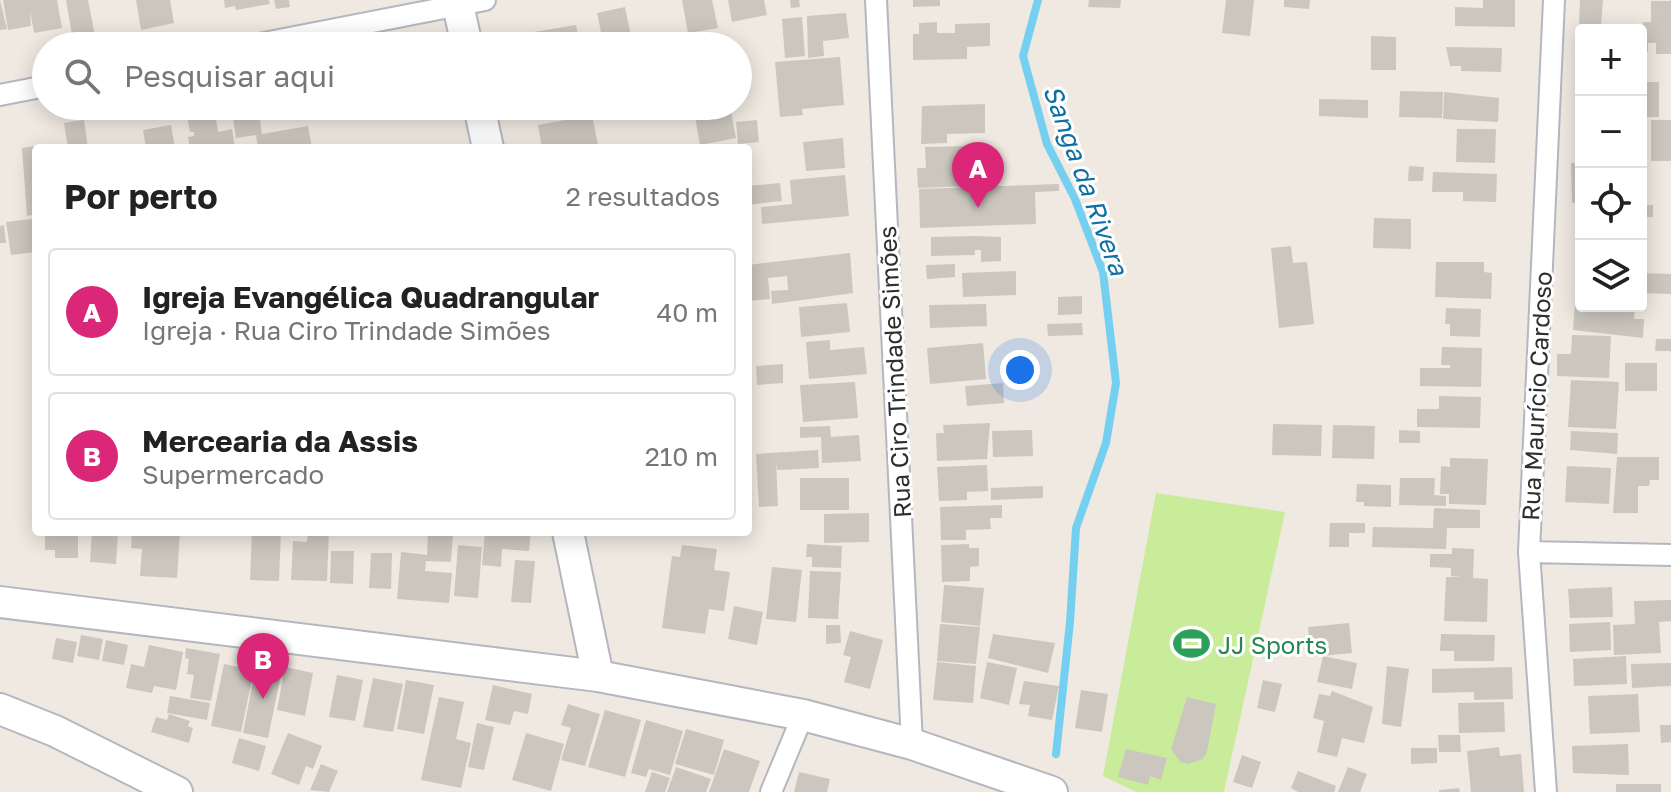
<!DOCTYPE html>
<html lang="pt">
<head>
<meta charset="utf-8">
<style>
  :root { --surface:#fff; --page:#f6f6f6; --text:#222; --muted:#767676; --line:#e0e0e0; --accent:#db2777 }
  body { margin:0; font-family:"Golos Text",sans-serif; background:var(--page); color:var(--text) }
  .controls { position:absolute; right:24px; top:24px; display:grid; overflow:hidden; border-radius:8px; box-shadow:0 4px 20px #0003 }
  .controls button { width:72px; height:72px; display:grid; place-items:center; padding:0; border:0; border-bottom:2px solid var(--line); background:var(--surface); color:var(--text); font:40px sans-serif }
  .you { position:absolute; left:1020px; top:370px; width:28px; height:28px; margin:-20px; border:6px solid #fff; border-radius:50%; background:#1a73e8; box-shadow:0 0 0 12px #1a73e833 }
  .badge { display:grid; place-items:center; width:52px; height:52px; border-radius:50%; background:var(--accent); color:#fff; font-size:26px; font-weight:700 }
  .pin { position:absolute; translate:-50% -66px; filter:drop-shadow(0 2px 4px #0008) }
  .pin::after { content:''; position:absolute; top:42px; width:28px; height:24px; background:inherit; clip-path:polygon(0 0,100% 0,50% 100%) }
  .list { margin:0; padding:0; list-style:none }
  h2 { display:flex; justify-content:space-between; align-items:center; height:104px; margin:0; padding:0 32px; font-size:34px }
  h2 small { font-size:26px; font-weight:400; color:var(--muted) }
  .list li { display:grid; grid-template-columns:52px 1fr auto; gap:24px; align-items:center; box-sizing:border-box; height:128px; margin:0 16px 16px; padding:0 16px; border:2px solid var(--line); border-radius:8px }
  .list b { display:block; font-size:30px; white-space:nowrap }
  .list p { margin:0; font-size:26px; white-space:nowrap; color:var(--muted) }
  .list em { font-size:26px; font-style:normal; color:var(--muted) }
  .icon { flex:none; width:44px; height:44px; fill:none; stroke:currentColor; stroke-width:2; stroke-linecap:round; stroke-linejoin:round }
  .map { position:relative; flex:none; width:1671px; height:792px; overflow:hidden }
  .search { position:absolute; background:var(--surface); box-shadow:0 4px 20px #0003; left:32px; top:32px; width:720px; height:88px; display:flex; align-items:center; gap:20px; box-sizing:border-box; padding:0 28px; border-radius:44px; color:var(--muted); font-size:30px }
  .panel { position:absolute; background:var(--surface); box-shadow:0 4px 20px #0003; left:32px; top:144px; width:720px; height:392px; border-radius:8px }
  .map>svg:first-child { display:block }
  .pitch { fill:#c9ec9a }
  .lines { fill:none; stroke-linecap:round; stroke-linejoin:round }
  .stream { stroke:#75cff0; stroke-width:8 }
  .building { fill:#cbc7bf }
  .street-casing { stroke:#b4b7c1; stroke-width:24 }
  .secondary-casing { stroke:#b4b7c1; stroke-width:34 }
  .street { stroke:#fff; stroke-width:20 }
  .secondary { stroke:#fff; stroke-width:30 }
  .labels { text-anchor:middle; dominant-baseline:central; stroke-width:6; stroke-linejoin:round; paint-order:stroke }
  .street-label { font-size:24px; fill:#2e2e2e; stroke:#fff }
  .leisure-label { font-size:24px; fill:#27864d; stroke:#fff; text-anchor:start }
  .water-label { font-size:26px; font-style:italic; fill:#0d6fa3; stroke:#fff }
</style>
</head>
<body>
<div class="map">
<svg width="1671" height="792" viewBox="0 0 1671 792">
  <rect width="100%" height="100%" fill="#efe9e1"/>
  <path class="pitch" d="M 1156,493 L 1285,512 L 1224,792 L 1136,792 L 1103,776 Z"/>
  <g class="lines">
    <path class="stream" d="M 1038,0 L 1023,56 L 1047,144 L 1075,199 L 1103,272 L 1116,383 L 1106,443 L 1076,528 L 1070,622 L 1056,754"/>
  </g>
  <path class="building" d="M 0,0 L 7,29 L 0,30 Z
    M 3,0 L 57,0 L 62,28 L 34,33 L 30,10 L 31,26 L 8,30 Z
    M 66,0 L 88,0 L 97,46 L 74,46 Z
    M 136,0 L 170,0 L 174,23 L 141,30 Z
    M 224,0 L 269,0 L 270,4 L 236,10 L 235,6 L 225,8 Z
    M 274,0 L 289,0 L 290,7 L 276,9 Z
    M 682,0 L 712,0 L 718,28 L 688,33 Z
    M 728,0 L 764,0 L 767,15 L 732,22 Z
    M 790,0 L 799,0 L 800,7 L 791,8 Z
    M 913,0 L 940,0 L 940,6 L 913,7 Z
    M 1089,0 L 1121,0 L 1120,8 L 1088,7 Z
    M 1226,0 L 1254,0 L 1250,36 L 1222,33 Z
    M 1284,0 L 1310,0 L 1309,9 L 1284,7 Z
    M 1483,0 L 1515,0 L 1515,27 L 1455,26 L 1455,7 L 1483,8 Z
    M 1580,0 L 1603,0 L 1601,25 L 1579,24 Z
    M 1651,1 L 1671,1 L 1671,54 L 1656,54 L 1656,43 L 1648,43 L 1648,52 L 1641,52 L 1643,22 L 1651,22 Z
    M 625,7 L 631,36 L 652,33 L 655,46 L 584,46 L 582,36 L 601,32 L 597,13 Z
    M 846,13 L 849,38 L 823,41 L 824,56 L 808,58 L 807,16 Z
    M 802,17 L 805,56 L 785,58 L 782,19 Z
    M 937,22 L 937,33 L 955,33 L 955,24 L 990,23 L 990,46 L 967,47 L 967,59 L 913,60 L 913,34 L 919,34 L 919,23 Z
    M 576,25 L 580,46 L 512,46 L 510,36 Z
    M 1371,36 L 1396,37 L 1396,70 L 1371,70 Z
    M 1576,37 L 1581,37 L 1581,67 L 1575,67 Z
    M 1446,47 L 1502,48 L 1501,72 L 1461,71 L 1461,66 L 1450,66 Z
    M 840,57 L 844,105 L 802,109 L 803,115 L 780,117 L 775,62 Z
    M 1641,82 L 1659,82 L 1659,117 L 1641,117 Z
    M 1400,91 L 1443,92 L 1442,118 L 1399,117 Z
    M 1444,92 L 1499,98 L 1498,122 L 1443,119 Z
    M 1319,99 L 1368,100 L 1368,118 L 1319,116 Z
    M 985,104 L 985,133 L 947,134 L 947,143 L 921,144 L 922,106 Z
    M 185,106 L 214,106 L 218,132 L 232,129 L 235,148 L 190,148 L 188,137 L 194,136 L 194,132 L 190,132 Z
    M 231,106 L 258,106 L 262,134 L 308,126 L 312,148 L 258,148 L 256,135 L 236,138 Z
    M 366,106 L 397,106 L 397,108 L 367,113 Z
    M 527,106 L 550,106 L 550,107 L 528,112 Z
    M 600,106 L 619,106 L 619,109 L 602,112 Z
    M 693,106 L 730,106 L 736,138 L 700,145 Z
    M 592,115 L 598,145 L 542,148 L 538,125 Z
    M 84,120 L 88,148 L 68,148 L 64,123 Z
    M 757,120 L 759,142 L 738,144 L 736,122 Z
    M 1651,120 L 1671,120 L 1671,161 L 1651,161 Z
    M 171,125 L 175,148 L 146,148 L 143,130 Z
    M 1457,129 L 1496,129 L 1495,163 L 1456,162 Z
    M 843,138 L 845,168 L 806,171 L 803,142 Z
    M 43,145 L 43,148 L 36,148 L 36,214 L 27,216 L 22,148 Z
    M 968,146 L 972,186 L 918,188 L 917,168 L 926,168 L 925,147 Z
    M 1571,163 L 1581,163 L 1581,202 L 1572,203 Z
    M 1409,166 L 1424,167 L 1423,181 L 1408,181 Z
    M 1433,172 L 1497,174 L 1496,202 L 1463,201 L 1463,192 L 1432,192 Z
    M 845,175 L 849,216 L 762,224 L 761,207 L 792,204 L 790,180 Z
    M 780,183 L 782,201 L 748,205 L 748,186 Z
    M 1059,184 L 1059,191 L 1035,192 L 1036,224 L 920,228 L 919,189 Z
    M 1641,205 L 1653,205 L 1653,217 L 1641,217 Z
    M 1575,216 L 1581,216 L 1581,244 L 1575,244 Z
    M 1374,218 L 1411,219 L 1411,249 L 1373,248 Z
    M 32,219 L 36,252 L 11,255 L 6,222 Z
    M 4,225 L 6,243 L 0,243 L 0,226 Z
    M 975,236 L 1001,237 L 1001,261 L 981,262 L 981,250 L 975,250 L 975,255 L 931,256 L 931,237 Z
    M 1291,246 L 1293,263 L 1307,262 L 1314,324 L 1279,328 L 1271,248 Z
    M 850,253 L 853,293 L 772,304 L 771,291 L 788,290 L 787,276 L 768,278 L 770,299 L 748,301 L 748,265 Z
    M 1436,262 L 1484,262 L 1484,272 L 1492,273 L 1491,299 L 1435,297 Z
    M 955,264 L 955,277 L 927,279 L 926,265 Z
    M 1016,271 L 1016,295 L 963,297 L 962,273 Z
    M 1641,273 L 1671,274 L 1671,294 L 1641,293 Z
    M 1082,296 L 1082,314 L 1058,315 L 1058,297 Z
    M 1575,300 L 1581,300 L 1581,306 L 1635,306 L 1634,319 L 1644,319 L 1643,338 L 1573,330 Z
    M 847,303 L 850,332 L 801,337 L 799,307 Z
    M 986,304 L 987,326 L 930,328 L 929,305 Z
    M 1446,308 L 1481,309 L 1480,337 L 1450,336 L 1450,324 L 1445,324 Z
    M 1082,323 L 1083,335 L 1048,336 L 1047,324 Z
    M 1572,335 L 1611,336 L 1609,378 L 1557,376 L 1557,354 L 1571,354 Z
    M 1656,339 L 1671,339 L 1671,351 L 1655,351 Z
    M 830,340 L 830,350 L 864,347 L 867,374 L 809,379 L 806,342 Z
    M 983,343 L 986,379 L 930,384 L 927,348 Z
    M 1442,347 L 1482,348 L 1481,387 L 1420,386 L 1420,368 L 1450,368 L 1450,365 L 1441,365 Z
    M 1625,363 L 1657,363 L 1657,391 L 1625,391 Z
    M 783,364 L 783,383 L 757,385 L 756,366 Z
    M 1571,380 L 1619,382 L 1616,429 L 1568,427 Z
    M 855,382 L 858,418 L 803,422 L 800,385 Z
    M 1003,383 L 1004,403 L 967,406 L 965,386 Z
    M 1439,396 L 1481,397 L 1480,428 L 1417,427 L 1417,409 L 1439,409 Z
    M 990,423 L 987,459 L 937,461 L 936,433 L 944,433 L 943,425 Z
    M 1273,424 L 1322,425 L 1321,456 L 1272,455 Z
    M 1333,425 L 1375,426 L 1374,459 L 1332,458 Z
    M 830,426 L 831,437 L 859,435 L 861,461 L 822,463 L 821,437 L 800,438 L 800,427 Z
    M 1032,430 L 1033,456 L 993,457 L 992,431 Z
    M 1399,430 L 1420,431 L 1420,443 L 1399,443 Z
    M 1571,431 L 1618,433 L 1617,454 L 1570,450 Z
    M 818,450 L 819,468 L 777,470 L 776,461 L 778,506 L 759,507 L 756,454 Z
    M 1617,457 L 1659,457 L 1659,480 L 1650,480 L 1649,486 L 1638,486 L 1638,513 L 1613,513 Z
    M 1450,458 L 1488,459 L 1486,505 L 1449,504 L 1449,494 L 1440,494 L 1441,466 L 1450,467 Z
    M 987,465 L 988,491 L 967,492 L 967,500 L 939,501 L 937,467 Z
    M 1567,466 L 1611,468 L 1609,504 L 1565,502 Z
    M 800,478 L 849,478 L 849,510 L 800,510 Z
    M 1400,478 L 1435,478 L 1434,495 L 1446,496 L 1446,506 L 1399,505 Z
    M 1357,484 L 1391,485 L 1391,507 L 1364,506 L 1364,502 L 1356,502 Z
    M 1043,486 L 1043,498 L 991,500 L 991,488 Z
    M 1002,505 L 1002,518 L 990,518 L 991,529 L 966,530 L 966,540 L 941,540 L 940,507 Z
    M 1434,508 L 1480,510 L 1480,528 L 1447,528 L 1446,549 L 1372,547 L 1373,527 L 1433,528 Z
    M 869,513 L 869,542 L 824,543 L 824,514 Z
    M 1330,523 L 1365,523 L 1365,533 L 1349,533 L 1349,547 L 1329,547 Z
    M 45,532 L 78,532 L 78,558 L 55,558 L 55,550 L 45,550 Z
    M 92,532 L 118,532 L 116,564 L 90,562 Z
    M 132,532 L 180,532 L 177,578 L 140,576 L 142,549 L 131,548 Z
    M 252,532 L 281,532 L 279,581 L 250,580 Z
    M 308,532 L 329,532 L 327,581 L 291,580 L 293,541 L 307,542 Z
    M 485,532 L 531,532 L 529,551 L 502,549 L 501,567 L 482,565 Z
    M 428,534 L 453,535 L 451,562 L 426,561 L 425,571 L 452,573 L 449,603 L 397,599 L 401,552 L 427,555 Z
    M 807,544 L 842,546 L 841,568 L 812,567 L 812,557 L 806,557 Z
    M 969,544 L 969,548 L 979,548 L 979,566 L 970,567 L 970,581 L 942,582 L 941,545 Z
    M 458,545 L 482,547 L 478,598 L 454,596 Z
    M 682,545 L 717,549 L 714,570 L 730,572 L 724,611 L 709,609 L 705,634 L 662,628 L 672,556 L 680,557 Z
    M 1452,548 L 1474,549 L 1473,578 L 1488,579 L 1487,622 L 1444,621 L 1446,577 L 1462,577 L 1451,576 L 1451,568 L 1430,567 L 1430,554 L 1452,554 Z
    M 331,551 L 354,551 L 353,584 L 330,583 Z
    M 371,553 L 392,553 L 391,589 L 369,588 Z
    M 515,560 L 535,561 L 531,603 L 511,602 Z
    M 772,567 L 802,570 L 796,622 L 766,619 Z
    M 810,571 L 841,572 L 838,619 L 808,618 Z
    M 944,585 L 984,588 L 980,626 L 941,622 Z
    M 1612,587 L 1613,617 L 1570,618 L 1568,589 Z
    M 1671,600 L 1671,621 L 1659,622 L 1661,653 L 1614,655 L 1613,625 L 1635,624 L 1634,601 Z
    M 734,606 L 763,612 L 757,645 L 728,639 Z
    M 1610,622 L 1611,650 L 1570,652 L 1569,624 Z
    M 1349,623 L 1352,653 L 1311,657 L 1308,627 Z
    M 940,624 L 980,627 L 976,664 L 937,661 Z
    M 826,625 L 840,625 L 841,643 L 826,644 Z
    M 850,631 L 883,640 L 870,689 L 844,682 L 851,657 L 843,655 Z
    M 993,634 L 1055,643 L 1048,673 L 988,658 Z
    M 1441,634 L 1495,635 L 1494,661 L 1454,661 L 1454,651 L 1440,651 Z
    M 81,635 L 103,639 L 99,660 L 77,656 Z
    M 56,638 L 77,642 L 73,663 L 52,659 Z
    M 106,640 L 128,645 L 124,665 L 102,661 Z
    M 149,645 L 183,652 L 176,690 L 154,686 L 152,693 L 126,688 L 131,664 L 144,667 Z
    M 186,648 L 220,654 L 211,701 L 190,698 L 194,675 L 187,674 L 189,659 L 185,658 Z
    M 1323,656 L 1357,663 L 1352,689 L 1317,682 Z
    M 1626,656 L 1627,684 L 1574,686 L 1573,659 Z
    M 257,660 L 283,665 L 268,738 L 243,733 Z
    M 937,662 L 976,666 L 973,703 L 933,700 Z
    M 987,662 L 1017,668 L 1009,705 L 980,698 Z
    M 1671,663 L 1671,686 L 1632,688 L 1631,664 Z
    M 224,664 L 254,670 L 241,732 L 211,726 Z
    M 1387,666 L 1409,669 L 1401,727 L 1382,724 Z
    M 285,667 L 313,673 L 305,716 L 277,710 Z
    M 1512,667 L 1513,699 L 1474,700 L 1474,692 L 1432,693 L 1432,669 Z
    M 337,675 L 363,680 L 355,721 L 329,717 Z
    M 373,678 L 403,684 L 393,732 L 363,727 Z
    M 406,680 L 434,685 L 424,734 L 397,729 Z
    M 1263,680 L 1282,684 L 1275,712 L 1257,708 Z
    M 1024,681 L 1059,686 L 1052,720 L 1028,716 L 1030,705 L 1019,704 Z
    M 493,685 L 532,694 L 528,714 L 514,711 L 510,725 L 485,720 Z
    M 1081,690 L 1108,694 L 1102,732 L 1075,728 Z
    M 1332,691 L 1373,707 L 1364,743 L 1342,738 L 1337,757 L 1317,752 L 1324,721 L 1313,718 L 1319,694 L 1330,696 Z
    M 1638,694 L 1640,732 L 1590,734 L 1588,696 Z
    M 170,696 L 210,703 L 207,720 L 167,713 Z
    M 439,697 L 464,702 L 456,739 L 471,743 L 461,788 L 421,780 Z
    M 1187,697 L 1216,704 L 1207,752 L 1203,759 L 1188,764 L 1180,762 L 1171,749 Z
    M 1504,702 L 1505,732 L 1459,733 L 1458,703 Z
    M 568,704 L 600,714 L 585,766 L 561,760 L 571,728 L 561,725 Z
    M 605,710 L 641,720 L 625,777 L 588,767 Z
    M 169,714 L 190,721 L 188,726 L 193,728 L 189,743 L 151,732 L 156,717 L 167,720 Z
    M 646,720 L 683,731 L 670,775 L 649,769 L 646,777 L 631,773 Z
    M 477,723 L 494,727 L 484,770 L 468,767 Z
    M 1660,725 L 1671,725 L 1671,742 L 1661,743 Z
    M 686,729 L 724,740 L 714,775 L 675,764 Z
    M 288,733 L 322,746 L 313,769 L 306,766 L 299,785 L 271,774 Z
    M 526,733 L 564,744 L 551,791 L 512,780 Z
    M 1438,735 L 1460,735 L 1461,752 L 1439,752 Z
    M 239,738 L 266,746 L 259,771 L 232,763 Z
    M 1628,744 L 1629,775 L 1573,773 L 1572,746 Z
    M 1499,747 L 1500,756 L 1521,754 L 1524,792 L 1471,792 L 1467,751 Z
    M 1411,748 L 1437,748 L 1437,763 L 1411,764 Z
    M 724,749 L 760,761 L 749,792 L 709,792 Z
    M 1126,749 L 1167,758 L 1161,780 L 1150,776 L 1148,785 L 1118,777 Z
    M 1242,755 L 1261,762 L 1252,788 L 1233,782 Z
    M 321,764 L 338,771 L 329,792 L 310,790 Z
    M 676,767 L 711,779 L 706,792 L 667,792 Z
    M 1348,767 L 1367,774 L 1360,792 L 1338,792 Z
    M 1298,771 L 1336,786 L 1334,792 L 1298,792 L 1291,788 Z
    M 652,772 L 670,778 L 665,792 L 645,792 Z
    M 799,772 L 830,779 L 827,792 L 794,792 Z
    M 1616,784 L 1661,784 L 1661,792 L 1616,792 Z
    M 1459,788 L 1460,792 L 1439,792 L 1439,790 Z"/>
  <g class="lines">
    <defs>
      <path id="street" d="M 876,0 L 912,744
        M 249,46 L 485,0
        M 0,95 L 46,86
        M 1529,552 L 1671,555
        M 771,792 L 803,715
        M 1546,792 L 1529,552 L 1554,0"/>
      <path id="secondary" d="M 457,0 L 467,46
        M 479,106 L 488,148
        M 568,532 L 598,676
        M 0,602 L 598,676 L 803,715 L 912,744 L 1052,792
        M 0,709 L 55,731 L 177,792"/>
    </defs>
    <use href="#street" class="street-casing"/>
    <use href="#secondary" class="secondary-casing"/>
    <use href="#street" class="street"/>
    <use href="#secondary" class="secondary"/>
  </g>
  <defs>
    <symbol id="stadium-bare" viewBox="-9 -9 18 18"><path d="M0-5a6.5 5 0 1 0 0 10a6.5 5 0 1 0 0-10ZM-3.5-1.8h7v3.6h-7Z" fill="#2e9e5b" stroke="#fff" stroke-width="2.5" paint-order="stroke"/></symbol>
  </defs>
  <g fill-rule="evenodd">
    <use href="#stadium-bare" x="1166" y="618" width="51" height="51"/>
  </g>
  <g class="labels">
    <g class="street-label">
      <text transform="translate(894 372) rotate(-93)">Rua Ciro Trindade Simões</text>
      <text transform="translate(1536 396) rotate(-87)">Rua Maurício Cardoso</text>
    </g>
    <g class="leisure-label">
      <text x="1218" y="644">JJ Sports</text>
    </g>
    <g class="water-label">
      <text transform="translate(1086 180) rotate(70)">Sanga da Rivera</text>
    </g>
  </g>
</svg>
<div class="controls">
<button>+</button>
<button>−</button>
<button><svg class="icon" aria-label="locate" viewBox="0 0 24 24"><circle cx="12" cy="12" r="6"/><path d="M12 2v4M12 18v4M2 12h4M18 12h4"/></svg></button>
<button><svg class="icon" aria-label="layers" viewBox="0 0 24 24"><path d="M12 4l9 5-9 5-9-5zM3 14l9 5 9-5"/></svg></button>
</div>
<div class="you"></div>
<div class="pin badge" style="left:978px;top:208px">A</div>
<div class="pin badge" style="left:263px;top:699px">B</div>
<div class="search"><svg class="icon" aria-label="search" viewBox="0 0 24 24"><circle cx="10" cy="10" r="6"/><path d="M15 15l6 6"/></svg>Pesquisar aqui</div>
<section class="panel">
<h2>Por perto<small>2 resultados</small></h2>
<ul class="list">
<li><span class="badge">A</span><div><b>Igreja Evangélica Quadrangular</b><p>Igreja · Rua Ciro Trindade Simões</p></div><em>40 m</em></li>
<li><span class="badge">B</span><div><b>Mercearia da Assis</b><p>Supermercado</p></div><em>210 m</em></li>
</ul>
</section>
</div>
</body>
</html>
